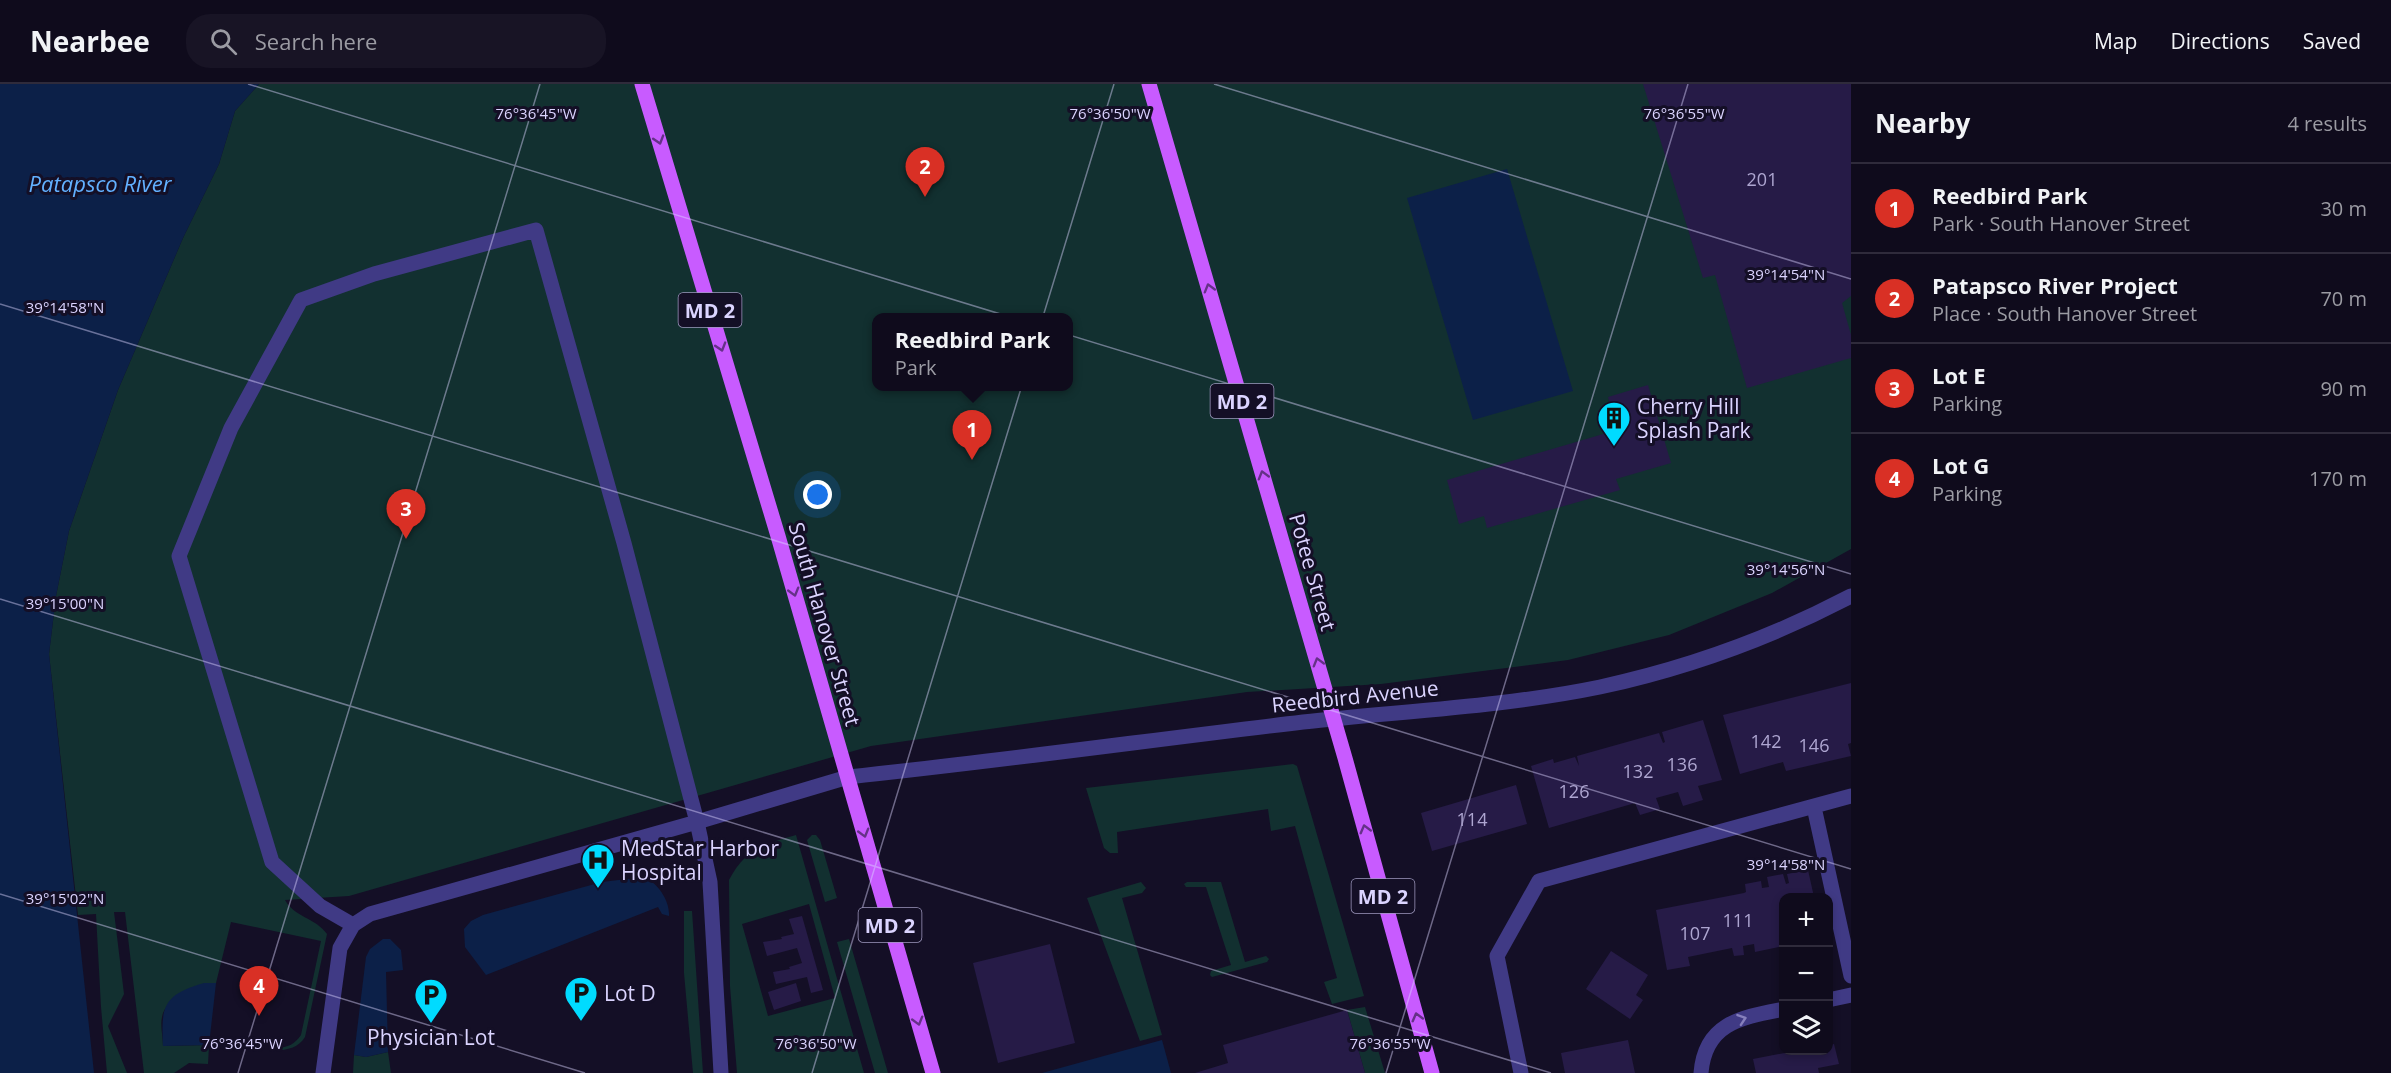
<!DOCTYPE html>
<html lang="en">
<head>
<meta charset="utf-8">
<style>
  :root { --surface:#0f0b1c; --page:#181425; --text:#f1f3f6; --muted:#9b9ba3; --line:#2f2b3b; --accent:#d93025 }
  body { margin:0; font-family:"Open Sans",sans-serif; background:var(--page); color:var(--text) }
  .controls { position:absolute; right:18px; bottom:18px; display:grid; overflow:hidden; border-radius:12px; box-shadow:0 3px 9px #0003 }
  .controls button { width:54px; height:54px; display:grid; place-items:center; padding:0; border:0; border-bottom:2px solid var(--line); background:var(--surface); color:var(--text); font:30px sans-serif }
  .you { position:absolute; left:818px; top:411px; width:21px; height:21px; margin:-15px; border:4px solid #fff; border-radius:50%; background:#1a73e8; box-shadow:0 0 0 9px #1a73e833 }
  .badge { display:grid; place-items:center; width:39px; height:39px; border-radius:50%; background:var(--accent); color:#fff; font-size:20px; font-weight:700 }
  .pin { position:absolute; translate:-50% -50px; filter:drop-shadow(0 2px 3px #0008) }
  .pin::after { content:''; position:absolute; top:32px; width:21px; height:18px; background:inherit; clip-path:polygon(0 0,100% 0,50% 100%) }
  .popup { position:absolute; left:872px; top:229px; width:201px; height:78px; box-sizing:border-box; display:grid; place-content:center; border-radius:12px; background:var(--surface); filter:drop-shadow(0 2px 4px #0005); font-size:20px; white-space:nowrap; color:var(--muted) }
  .popup b { font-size:22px; color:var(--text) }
  .popup::after { content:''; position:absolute; left:50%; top:100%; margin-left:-12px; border:12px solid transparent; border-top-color:var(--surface) }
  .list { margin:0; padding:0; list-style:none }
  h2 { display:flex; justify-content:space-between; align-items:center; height:78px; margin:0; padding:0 24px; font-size:26px }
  h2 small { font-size:20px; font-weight:400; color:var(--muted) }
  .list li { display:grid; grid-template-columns:39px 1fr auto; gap:18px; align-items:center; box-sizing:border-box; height:90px; padding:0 24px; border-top:2px solid var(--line) }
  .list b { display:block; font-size:22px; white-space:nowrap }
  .list p { margin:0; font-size:20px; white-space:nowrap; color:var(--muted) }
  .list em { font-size:20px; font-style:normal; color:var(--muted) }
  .icon { flex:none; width:33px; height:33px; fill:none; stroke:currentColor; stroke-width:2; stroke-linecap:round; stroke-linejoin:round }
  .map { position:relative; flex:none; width:1851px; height:989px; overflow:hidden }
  header { display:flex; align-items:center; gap:36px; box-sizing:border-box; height:84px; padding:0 30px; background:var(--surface); border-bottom:2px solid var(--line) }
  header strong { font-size:28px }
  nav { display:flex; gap:33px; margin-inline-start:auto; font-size:21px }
  .search { width:420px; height:54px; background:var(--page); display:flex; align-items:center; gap:15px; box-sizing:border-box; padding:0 21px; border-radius:24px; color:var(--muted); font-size:22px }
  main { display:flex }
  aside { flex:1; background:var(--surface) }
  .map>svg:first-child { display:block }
  .green { fill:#123030; fill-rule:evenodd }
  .water { fill:#0c2048 }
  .building { fill:#261b47 }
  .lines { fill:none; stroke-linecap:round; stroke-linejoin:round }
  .service { stroke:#403a85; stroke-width:15 }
  .minor { stroke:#403a85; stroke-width:15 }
  .tertiary { stroke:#403a85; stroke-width:15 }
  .primary { stroke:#c85bff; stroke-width:15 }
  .oneway { stroke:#653188 }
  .oneway2 { stroke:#867fbc }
  .ticks { fill:none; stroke:#dbd4ff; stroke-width:1.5; stroke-opacity:0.45 }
  .labels { text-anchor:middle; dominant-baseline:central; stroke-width:6; stroke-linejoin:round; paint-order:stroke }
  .number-label { font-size:18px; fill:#aea6d1 }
  .shield { fill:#140f26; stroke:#9f99be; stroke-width:1.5 }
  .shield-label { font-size:20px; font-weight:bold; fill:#dbd4ff }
  .poi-label { font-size:21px; fill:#dbd4ff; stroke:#140f26; text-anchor:start }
  .street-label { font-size:21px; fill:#dbd4ff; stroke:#140f26 }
  .water-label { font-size:22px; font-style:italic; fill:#62b0ff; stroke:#140f26 }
  .ticks-label { font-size:15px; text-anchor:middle; fill:#dbd4ff; stroke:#140f26; stroke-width:6; stroke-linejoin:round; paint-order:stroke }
</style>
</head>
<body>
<header>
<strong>Nearbee</strong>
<div class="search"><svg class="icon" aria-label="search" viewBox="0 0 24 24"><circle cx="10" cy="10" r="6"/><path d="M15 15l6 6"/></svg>Search here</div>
<nav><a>Map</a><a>Directions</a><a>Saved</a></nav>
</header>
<main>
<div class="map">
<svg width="1851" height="989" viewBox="0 0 1851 989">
  <rect width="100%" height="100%" fill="#140f26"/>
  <path class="green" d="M 259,0 L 1851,0 L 1851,465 L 1772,509 L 1669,551 L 1568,576 L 1381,600 L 1247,608 L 871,662 L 349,812 L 285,816 C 294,833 316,834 327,850 L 305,953 C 298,964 289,965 277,967 L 277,964 C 288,963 294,961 301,951 L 321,857 L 231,838 L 216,899 C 199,898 165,914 162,933 C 160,942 163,953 163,962 L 209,961 L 208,980 L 189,979 L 174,989 L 144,989 L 125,828 L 114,828 L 124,910 L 108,942 L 127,989 L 107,989 L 101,923 L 96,830 L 78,831 L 49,570 L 56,512 L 69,447 L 118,306 L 183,154 L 219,80 L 235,27 ZM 876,234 L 1068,234 L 1068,302 L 876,302 Z
    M 1293,680 L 1297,682 L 1364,912 L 1332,920 L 1324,898 L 1337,894 L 1295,742 L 1271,747 L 1268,725 L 1117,748 L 1118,769 L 1110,769 L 1104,764 L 1086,704 Z
    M 796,751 L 864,989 L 737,989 L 730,902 L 729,796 C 745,765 764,760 796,751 ZM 809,820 L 835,914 L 768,932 L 742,840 Z
    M 812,751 L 816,751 L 820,756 L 837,814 L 825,818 L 807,756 Z
    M 1141,798 L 1146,804 L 1142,809 L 1122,814 L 1162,951 L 1140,957 L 1087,814 Z
    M 1187,798 L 1221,798 L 1245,878 L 1266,872 L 1269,875 L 1267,878 L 1212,893 L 1210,891 L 1211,887 L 1231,881 L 1206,803 L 1186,803 L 1184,800 Z
    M 684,827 L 692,827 L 703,989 L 693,989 L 684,889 Z
    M 849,855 L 888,989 L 875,989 L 837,858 Z
    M 1365,923 L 1385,989 L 1365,989 L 1347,926 Z
    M 388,968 L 391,989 L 353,989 L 354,971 L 366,973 Z"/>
  <path class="water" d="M 0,0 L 259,0 L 235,27 L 219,80 L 183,154 L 118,306 L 69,447 L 56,512 L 49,570 L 94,989 L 0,989 Z
    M 1507,85 L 1573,307 L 1473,336 L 1407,114 Z
    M 644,793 C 658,799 670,817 669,832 L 662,830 L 658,823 L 486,891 L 465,863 L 464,845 L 471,837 L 483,831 L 602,798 Z
    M 383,855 L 390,855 L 401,866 L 403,886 L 386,888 L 388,968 L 366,973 L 354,971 L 366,873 L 370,865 Z
    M 204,899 L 216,899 L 209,961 L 163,962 C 161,922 163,911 204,899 Z
    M 1162,956 L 1171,989 L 1042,989 Z"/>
  <path class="building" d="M 1643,0 L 1851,0 L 1851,212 L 1842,219 L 1851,251 L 1851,274 L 1747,304 L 1715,191 L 1703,194 Z
    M 1648,301 L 1671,379 L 1616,395 L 1620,406 L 1487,444 L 1484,432 L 1459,440 L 1447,396 L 1617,346 L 1608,313 Z
    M 1851,599 L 1851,659 L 1848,660 L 1851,672 L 1786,687 L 1783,678 L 1740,690 L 1723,631 Z
    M 1703,636 L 1722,696 L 1698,702 L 1703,716 L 1683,722 L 1678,708 L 1656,714 L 1660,725 L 1640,731 L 1635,719 L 1549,744 L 1531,682 L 1553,675 L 1554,679 L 1575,673 L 1579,682 L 1577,672 L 1659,649 L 1663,659 L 1665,658 L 1662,648 Z
    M 1516,701 L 1527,740 L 1432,767 L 1421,729 Z
    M 1808,786 L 1814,813 L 1784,813 L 1784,862 L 1755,868 L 1754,860 L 1743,862 L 1744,871 L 1734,872 L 1732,864 L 1688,873 L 1690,882 L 1667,886 L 1656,826 L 1744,809 L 1746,808 L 1745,800 L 1761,797 L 1762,804 L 1769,803 L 1767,793 L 1783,790 L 1786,800 L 1789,799 L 1787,790 Z
    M 802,832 L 823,906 L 811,909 L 807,893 L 776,900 L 773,888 L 790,885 L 789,883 L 802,879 L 797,864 L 767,872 L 763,858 L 782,855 L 781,853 L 794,850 L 789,835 Z
    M 1050,860 L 1075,959 L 998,979 L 973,879 Z
    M 1611,867 L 1648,891 L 1636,911 L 1643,916 L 1630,935 L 1586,905 Z
    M 796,899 L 801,917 L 774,926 L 768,908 Z
    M 1347,926 L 1365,989 L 1195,989 L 1228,979 L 1223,961 Z
    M 1628,956 L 1635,989 L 1565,989 L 1561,969 Z
    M 1834,960 L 1839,980 L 1818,984 L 1819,989 L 1756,989 L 1753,975 L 1800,966 L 1828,966 L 1828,961 Z"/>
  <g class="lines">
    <path class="service" d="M 1814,723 L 1851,892
      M 353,841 L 320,822 L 272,778 L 179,472 L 231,344 L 301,216 L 374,190 L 536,146 L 624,459 L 697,738 L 710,798 L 721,989
      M 323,989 L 340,864 L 353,841 L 370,830 L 697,738 L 848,693
      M 1521,989 L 1497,872 L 1539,797 L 1851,712"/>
    <path class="minor" d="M 1828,916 L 1851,911
      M 1701,989 C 1705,938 1743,933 1784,925"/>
    <path class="tertiary" d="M 848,693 C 1000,677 1151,656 1303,638 C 1402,627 1503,623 1600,603 C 1688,584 1771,554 1851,512"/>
    <path class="primary" d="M 642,0 L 778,452 L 933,989
      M 1149,0 L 1345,674 L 1432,989"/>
  </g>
  <defs><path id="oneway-chevron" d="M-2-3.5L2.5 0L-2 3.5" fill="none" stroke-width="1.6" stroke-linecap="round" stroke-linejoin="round" transform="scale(1.5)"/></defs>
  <g class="oneway">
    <use href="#oneway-chevron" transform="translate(659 56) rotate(73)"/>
    <use href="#oneway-chevron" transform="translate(1209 204) rotate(-106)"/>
    <use href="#oneway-chevron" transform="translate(721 263) rotate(73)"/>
    <use href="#oneway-chevron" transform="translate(1263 391) rotate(-106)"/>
    <use href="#oneway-chevron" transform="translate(794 508) rotate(74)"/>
    <use href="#oneway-chevron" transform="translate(1318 578) rotate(-106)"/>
    <use href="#oneway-chevron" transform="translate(1365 745) rotate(-105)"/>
    <use href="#oneway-chevron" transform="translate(864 749) rotate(74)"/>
    <use href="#oneway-chevron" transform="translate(1417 933) rotate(-105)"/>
    <use href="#oneway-chevron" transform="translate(918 937) rotate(74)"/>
  </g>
  <use class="oneway2" href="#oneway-chevron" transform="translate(1742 935) rotate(-19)"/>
  <path class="ticks" d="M 248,0 L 1851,490M 1214,0 L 1851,195M 0,220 L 1851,785M 0,515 L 1551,989M 0,810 L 585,989M 238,989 L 540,0M 812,989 L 1114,0M 1386,989 L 1688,0"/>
  <defs>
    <symbol id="building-pin" viewBox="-11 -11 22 30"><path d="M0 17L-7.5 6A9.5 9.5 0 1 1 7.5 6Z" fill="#00dbff" stroke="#140f26"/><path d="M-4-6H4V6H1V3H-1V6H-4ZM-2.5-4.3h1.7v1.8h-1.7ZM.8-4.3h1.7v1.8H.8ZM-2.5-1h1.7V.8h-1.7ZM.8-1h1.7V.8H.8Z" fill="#111"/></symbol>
    <symbol id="hospital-pin" viewBox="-11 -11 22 30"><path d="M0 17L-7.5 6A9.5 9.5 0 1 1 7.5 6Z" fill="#00dbff" stroke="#140f26"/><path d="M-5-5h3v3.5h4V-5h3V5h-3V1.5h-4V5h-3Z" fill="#111"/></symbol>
    <symbol id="parking-pin" viewBox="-11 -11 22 30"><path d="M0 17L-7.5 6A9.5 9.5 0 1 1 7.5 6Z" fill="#00dbff" stroke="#140f26"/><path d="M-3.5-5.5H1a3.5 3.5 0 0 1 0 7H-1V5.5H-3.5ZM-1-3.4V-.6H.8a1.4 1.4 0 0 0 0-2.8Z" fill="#111"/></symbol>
  </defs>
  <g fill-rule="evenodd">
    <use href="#building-pin" x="1595" y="315" width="38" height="52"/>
    <use href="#hospital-pin" x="579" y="757" width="38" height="52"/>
    <use href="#parking-pin" x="562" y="890" width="38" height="52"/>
    <use href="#parking-pin" x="412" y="892" width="38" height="52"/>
  </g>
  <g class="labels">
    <g class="number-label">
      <text x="1762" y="95">201</text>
      <text x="1766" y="657">142</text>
      <text x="1814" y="661">146</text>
      <text x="1682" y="680">136</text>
      <text x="1638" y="687">132</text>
      <text x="1574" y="707">126</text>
      <text x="1472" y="735">114</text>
      <text x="1738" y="836">111</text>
      <text x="1695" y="849">107</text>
    </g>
    <g class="shield">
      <rect x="678.5" y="209" width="63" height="34" rx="4.5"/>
      <rect x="1210.5" y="300" width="63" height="34" rx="4.5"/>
      <rect x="1351.5" y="795" width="63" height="34" rx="4.5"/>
      <rect x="858.5" y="824" width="63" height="34" rx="4.5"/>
    </g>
    <g class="shield-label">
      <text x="710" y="226">MD 2</text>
      <text x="1242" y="317">MD 2</text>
      <text x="1383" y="812">MD 2</text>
      <text x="890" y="841">MD 2</text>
    </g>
    <g class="poi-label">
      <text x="1637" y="322">Cherry Hill<tspan x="1637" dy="24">Splash Park</tspan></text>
      <text x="621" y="764">MedStar Harbor<tspan x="621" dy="24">Hospital</tspan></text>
      <text x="604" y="909">Lot D</text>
      <text x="431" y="953" text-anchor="middle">Physician Lot</text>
    </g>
    <g class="street-label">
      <text transform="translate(1313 488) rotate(74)">Potee Street</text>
      <text transform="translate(825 540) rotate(74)">South Hanover Street</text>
      <text transform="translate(1355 612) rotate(-6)">Reedbird Avenue</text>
    </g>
    <g class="water-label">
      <text x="100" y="99">Patapsco River</text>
    </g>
  </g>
  <g class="ticks-label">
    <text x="536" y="35">76°36'45"W</text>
    <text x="1110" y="35">76°36'50"W</text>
    <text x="1684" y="35">76°36'55"W</text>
    <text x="1786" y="196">39°14'54"N</text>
    <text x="65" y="229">39°14'58"N</text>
    <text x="1786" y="491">39°14'56"N</text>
    <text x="65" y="525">39°15'00"N</text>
    <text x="1786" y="786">39°14'58"N</text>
    <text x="65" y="820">39°15'02"N</text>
    <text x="242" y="965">76°36'45"W</text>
    <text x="816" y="965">76°36'50"W</text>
    <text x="1390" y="965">76°36'55"W</text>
  </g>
</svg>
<div class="controls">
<button>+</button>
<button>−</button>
<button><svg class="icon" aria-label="layers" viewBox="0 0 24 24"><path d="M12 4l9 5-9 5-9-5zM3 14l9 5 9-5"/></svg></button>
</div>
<div class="you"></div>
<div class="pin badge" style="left:972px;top:376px">1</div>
<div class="popup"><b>Reedbird Park</b>Park</div>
<div class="pin badge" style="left:925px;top:113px">2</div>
<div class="pin badge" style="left:406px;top:455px">3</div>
<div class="pin badge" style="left:259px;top:932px">4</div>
</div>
<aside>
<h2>Nearby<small>4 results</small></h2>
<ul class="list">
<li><span class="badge">1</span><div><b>Reedbird Park</b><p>Park · South Hanover Street</p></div><em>30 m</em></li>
<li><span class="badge">2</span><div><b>Patapsco River Project</b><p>Place · South Hanover Street</p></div><em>70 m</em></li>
<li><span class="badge">3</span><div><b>Lot E</b><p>Parking</p></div><em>90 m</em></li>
<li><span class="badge">4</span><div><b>Lot G</b><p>Parking</p></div><em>170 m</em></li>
</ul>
</aside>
</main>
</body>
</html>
